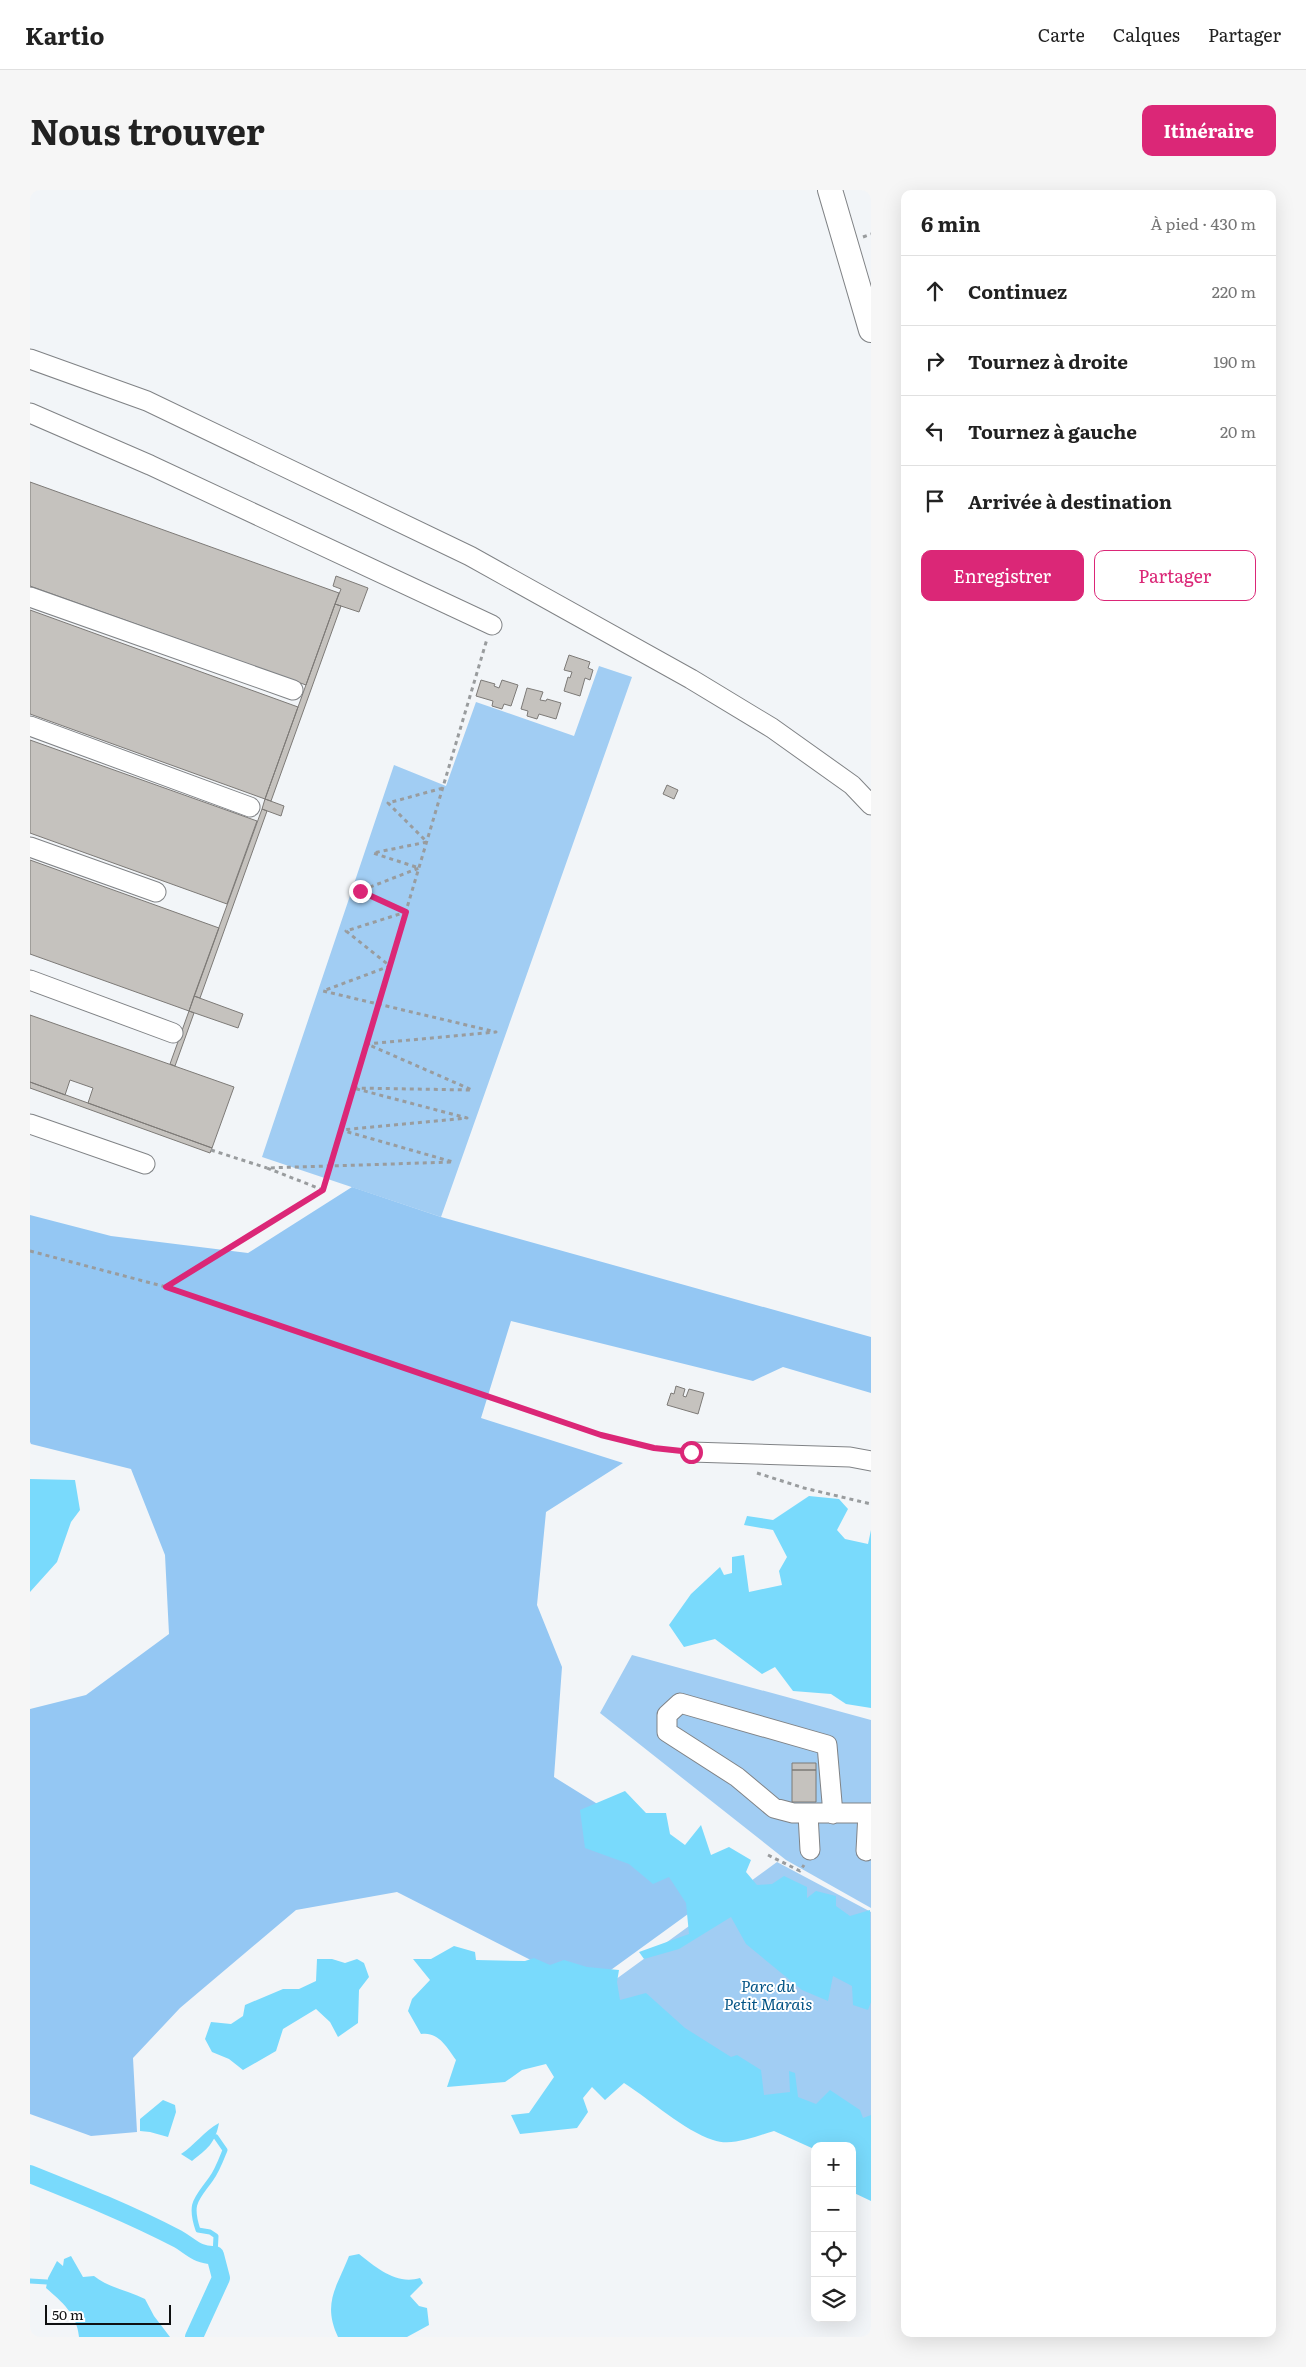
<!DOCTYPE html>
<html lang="fr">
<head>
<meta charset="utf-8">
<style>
  :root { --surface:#fff; --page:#f6f6f6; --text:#222; --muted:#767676; --line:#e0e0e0; --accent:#db2777 }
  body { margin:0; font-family:Literata,serif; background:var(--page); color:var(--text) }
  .controls { position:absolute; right:15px; bottom:15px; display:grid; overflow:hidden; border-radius:10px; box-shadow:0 5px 20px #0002 }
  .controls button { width:45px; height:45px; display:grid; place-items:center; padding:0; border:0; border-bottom:1px solid var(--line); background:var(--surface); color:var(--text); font:25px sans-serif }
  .scale { position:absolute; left:15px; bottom:12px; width:126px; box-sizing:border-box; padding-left:5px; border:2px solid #0f1011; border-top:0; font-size:14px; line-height:18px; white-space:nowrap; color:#0f1011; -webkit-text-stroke:4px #fff; paint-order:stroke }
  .stop { position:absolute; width:15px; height:15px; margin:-11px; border:4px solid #db2777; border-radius:50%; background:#fff }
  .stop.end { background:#db2777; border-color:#fff; box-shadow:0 1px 5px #0008 }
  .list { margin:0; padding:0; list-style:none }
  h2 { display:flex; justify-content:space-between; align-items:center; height:65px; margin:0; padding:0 20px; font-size:21px }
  h2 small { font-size:16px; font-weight:400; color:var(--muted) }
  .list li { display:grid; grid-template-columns:32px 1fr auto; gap:15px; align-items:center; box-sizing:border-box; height:70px; padding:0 20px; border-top:1px solid var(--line) }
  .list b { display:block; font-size:19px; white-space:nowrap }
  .list em { font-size:16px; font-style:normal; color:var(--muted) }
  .actions { display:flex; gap:10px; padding:15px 20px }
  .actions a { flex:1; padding:11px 0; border:1px solid var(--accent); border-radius:10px; text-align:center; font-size:18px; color:var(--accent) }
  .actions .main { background:var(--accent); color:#fff }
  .icon { flex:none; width:28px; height:28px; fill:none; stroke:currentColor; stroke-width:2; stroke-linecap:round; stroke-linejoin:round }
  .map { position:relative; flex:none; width:841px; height:2147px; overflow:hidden; border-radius:10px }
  header { display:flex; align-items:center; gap:30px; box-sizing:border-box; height:70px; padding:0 25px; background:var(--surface); border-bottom:1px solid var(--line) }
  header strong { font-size:24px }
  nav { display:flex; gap:28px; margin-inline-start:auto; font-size:18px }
  .intro { display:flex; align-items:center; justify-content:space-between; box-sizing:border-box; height:120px; padding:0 30px }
  h1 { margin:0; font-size:35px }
  .button { padding:12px 22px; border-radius:10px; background:var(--accent); color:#fff; font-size:18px; font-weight:700 }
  main { display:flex; gap:30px; padding:0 30px }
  aside { flex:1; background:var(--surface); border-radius:10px; box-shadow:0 5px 20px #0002 }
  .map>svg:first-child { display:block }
  .green { fill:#a1cdf3 }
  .forest { fill:#94c7f3 }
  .water { fill:#79dafc }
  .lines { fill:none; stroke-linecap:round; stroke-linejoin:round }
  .stream { stroke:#79dafc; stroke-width:5 }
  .canal { stroke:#79dafc; stroke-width:18 }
  .building { fill:#c5c2be; stroke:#7d7a77 }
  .minor-casing { stroke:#808386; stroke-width:21 }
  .major-casing { stroke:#808386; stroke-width:26 }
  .path { stroke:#999c9e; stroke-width:3; stroke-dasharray:4 4; stroke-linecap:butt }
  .minor { stroke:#fff; stroke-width:19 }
  .major { stroke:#fff; stroke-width:24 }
  .route { stroke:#db2777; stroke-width:6 }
  .labels { text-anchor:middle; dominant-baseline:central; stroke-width:4; stroke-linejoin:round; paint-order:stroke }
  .park-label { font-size:16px; font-style:italic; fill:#025385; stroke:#fff }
</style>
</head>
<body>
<header>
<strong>Kartio</strong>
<nav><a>Carte</a><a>Calques</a><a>Partager</a></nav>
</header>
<div class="intro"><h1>Nous trouver</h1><a class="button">Itinéraire</a></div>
<main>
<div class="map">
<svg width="841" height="2147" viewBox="0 0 841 2147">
  <rect width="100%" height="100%" fill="#f2f5f8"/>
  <path class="green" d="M 569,476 L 602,487 L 411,1027 L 232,967 L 364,575 L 416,596 L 446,512 L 544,546 Z
    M 602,1465 L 841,1530 L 841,1718 L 756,1670 L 570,1523 Z
    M 747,1672 L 841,1722 L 841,1962 L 534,1827 Z"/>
  <path class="forest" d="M 322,997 L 411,1027 L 841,1147 L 841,1203 L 753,1177 L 723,1191 L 481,1131 L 451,1228 L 593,1273 L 516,1322 L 507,1415 L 532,1477 L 524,1587 L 698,1695 L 556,1798 L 367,1702 L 266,1720 L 150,1818 L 103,1868 L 107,1942 L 61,1946 L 0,1924 L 0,1519 L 56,1505 L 139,1444 L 135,1365 L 101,1279 L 1,1254 L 0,1252 L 0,1025 L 81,1046 L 218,1063 Z"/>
  <path class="water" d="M 0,1289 L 45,1290 L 50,1320 L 41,1332 L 27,1372 L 0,1402 Z
    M 779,1306 L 809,1309 L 818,1319 L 807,1340 L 815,1349 L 838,1354 L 841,1340 L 841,1518 L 816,1514 L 801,1504 L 763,1501 L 745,1477 L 732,1484 L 685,1449 L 654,1457 L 639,1435 L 661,1404 L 690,1377 L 694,1385 L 702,1383 L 702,1367 L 714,1365 L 719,1402 L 752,1395 L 749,1381 L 757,1367 L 743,1340 L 714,1335 L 717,1326 L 743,1330 Z
    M 595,1601 L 616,1623 L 636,1623 L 640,1644 L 655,1655 L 671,1635 L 681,1665 L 699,1657 L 721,1670 L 716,1682 L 727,1695 L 742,1694 L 754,1686 L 777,1697 L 777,1708 L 786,1701 L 806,1706 L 806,1716 L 820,1726 L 840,1720 L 841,1812 L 838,1820 L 823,1815 L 822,1796 L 803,1786 L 798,1811 L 772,1800 L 716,1754 L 701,1727 L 649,1759 L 614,1769 L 609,1762 L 659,1744 L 656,1713 L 639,1687 L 623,1694 L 599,1674 L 555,1658 L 550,1620 Z
    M 424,1756 L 445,1762 L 446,1770 L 495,1771 L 504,1768 L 520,1775 L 534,1770 L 557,1777 L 589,1780 L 587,1792 L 590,1810 L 616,1803 L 655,1838 L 701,1867 L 707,1865 L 731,1880 L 734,1905 L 760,1902 L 759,1881 L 765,1883 L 768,1907 L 786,1914 L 800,1900 L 830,1920 L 833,1928 L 841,1925 L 841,2011 L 822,2002 L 822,1956 L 785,1956 L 785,1963 L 784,1959 L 744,1941 C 726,1946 702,1957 683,1950 C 653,1940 622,1911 594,1893 L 575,1910 L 562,1897 L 553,1908 L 558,1922 L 547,1938 L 490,1944 L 481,1925 L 499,1923 L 524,1887 L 516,1874 L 492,1880 L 475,1892 L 417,1897 L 426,1870 C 417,1857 408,1841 391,1844 L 378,1821 L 382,1809 L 400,1790 L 383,1769 L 401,1769 Z
    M 287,1769 L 302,1769 L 315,1773 L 327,1769 L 334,1773 L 339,1787 L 329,1800 L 328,1833 L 308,1847 L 300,1832 L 286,1819 L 253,1839 L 246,1861 L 213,1880 L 199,1869 L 182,1862 L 175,1849 L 181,1832 L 201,1834 L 213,1826 L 215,1815 L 253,1799 L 269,1799 L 286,1791 Z
    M 133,1910 L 145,1915 L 146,1922 L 138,1947 L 120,1942 L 110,1941 L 110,1929 Z
    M 189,1933 C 185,1954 177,1959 162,1971 L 151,1964 C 165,1955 174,1941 189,1933 Z
    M 329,2064 C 347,2078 366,2095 390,2088 L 393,2093 L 380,2106 L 389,2116 L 397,2118 L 399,2135 L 377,2147 L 308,2147 C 292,2113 307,2097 319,2066 Z
    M 41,2066 L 53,2087 L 64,2086 C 77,2097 99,2101 115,2109 L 124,2126 L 140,2147 L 49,2147 C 47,2124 32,2112 16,2098 L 18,2088 L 27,2071 L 33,2076 L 34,2069 Z"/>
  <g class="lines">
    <path class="stream" d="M 185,2065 L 186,2046 L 180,2042 L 168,2040 C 159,2013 166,2010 181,1989 C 187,1981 191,1970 195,1960 L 186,1947
      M 0,2091 L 17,2092"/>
    <path class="canal" d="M 0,1984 C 50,2004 100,2024 148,2049 C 162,2057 168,2066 185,2065 L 191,2088 L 164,2147"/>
  </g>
  <path class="building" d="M 0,292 L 309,403 L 276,495 L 0,396 Z
    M 306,386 L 338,398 L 329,422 L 305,414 L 311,399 L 303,396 Z
    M 305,414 L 311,416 L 241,611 L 235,609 Z
    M 0,420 L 268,517 L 235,609 L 0,524 Z
    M 539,465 L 560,472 L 558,478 L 563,480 L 560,490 L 555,488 L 550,506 L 534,501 L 538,487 L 540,488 L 542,482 L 534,480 Z
    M 451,490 L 465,494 L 464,496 L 469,498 L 472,490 L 488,495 L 481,516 L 474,514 L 472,519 L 462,516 L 463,511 L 446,506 Z
    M 497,498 L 513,502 L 510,510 L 516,511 L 517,509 L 531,513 L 526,529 L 509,524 L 507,529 L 497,526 L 498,521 L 491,519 Z
    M 0,550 L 227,631 L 197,714 L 0,643 Z
    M 637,595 L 648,600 L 644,609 L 633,604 Z
    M 235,609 L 254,616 L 251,626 L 232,619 Z
    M 232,619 L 237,621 L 170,808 L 164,806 Z
    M 0,670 L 189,738 L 159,821 L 0,764 Z
    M 164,806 L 213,824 L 208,838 L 159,821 Z
    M 159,821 L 164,823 L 145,876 L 140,874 Z
    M 0,825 L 204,897 L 182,958 L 58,913 L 63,898 L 40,890 L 35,905 L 0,892 Z
    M 0,892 L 182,958 L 180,963 L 0,898 Z
    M 646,1196 L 655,1199 L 653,1206 L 656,1207 L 659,1199 L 674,1203 L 668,1224 L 637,1215 L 641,1203 L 644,1204 Z
    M 762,1573 L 786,1573 L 786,1580 L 762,1580 Z
    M 762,1580 L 786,1580 L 786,1612 L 762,1612 Z"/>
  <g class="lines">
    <defs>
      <path id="minor" d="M 0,169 L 117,211 L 440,366 L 661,489 L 742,538 L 822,595 L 841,615
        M 0,223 L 120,275 L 462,435
        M 0,407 L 263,500
        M 0,536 L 220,617
        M 0,657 L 126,702
        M 0,790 L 143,843
        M 0,934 L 115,974
        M 661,1262 L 820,1267 L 841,1271
        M 778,1624 L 780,1660
        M 803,1624 L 797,1555 L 650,1513 L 637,1525 L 637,1542 L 707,1587 L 744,1618 L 763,1623 L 841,1623
        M 836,1661 L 838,1623"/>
      <path id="major" d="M 800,0 L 841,140"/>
    </defs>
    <use href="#minor" class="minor-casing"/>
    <use href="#major" class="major-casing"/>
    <path class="path" d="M 833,47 L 841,44
      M 181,960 L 237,978
      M 293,1000 L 237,978 L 423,972 L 311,940 L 437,928 L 323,898 L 442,900 L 337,854 L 466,842 L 293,801 L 360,776 L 316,741 L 376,722 L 330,701 L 389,678 L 343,663 L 397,652 L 358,613 L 413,598
      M 0,1061 L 136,1097 L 571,1245 L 624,1258 L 646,1261
      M 137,1097 L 293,1000 L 457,449
      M 727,1283 L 774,1298 L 841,1314
      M 738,1665 L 770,1681 L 774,1675"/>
    <use href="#minor" class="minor"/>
    <use href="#major" class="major"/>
  </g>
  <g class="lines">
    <path class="route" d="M 330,701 L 376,722 L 293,1000 L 136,1097 L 571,1245 L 624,1258 L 661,1262"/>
  </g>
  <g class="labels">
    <g class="park-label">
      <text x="738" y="1795">Parc du<tspan x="738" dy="18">Petit Marais</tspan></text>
    </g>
  </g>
</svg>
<div class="controls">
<button>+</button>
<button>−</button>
<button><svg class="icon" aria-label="locate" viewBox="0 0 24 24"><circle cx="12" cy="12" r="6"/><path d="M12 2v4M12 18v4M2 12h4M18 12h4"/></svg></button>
<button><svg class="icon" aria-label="layers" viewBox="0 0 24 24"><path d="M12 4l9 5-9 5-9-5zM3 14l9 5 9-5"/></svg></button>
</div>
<div class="scale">50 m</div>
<div class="stop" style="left:661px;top:1262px"></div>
<div class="stop end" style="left:330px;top:701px"></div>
</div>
<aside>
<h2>6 min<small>À pied · 430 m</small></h2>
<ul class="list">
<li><svg class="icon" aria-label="ahead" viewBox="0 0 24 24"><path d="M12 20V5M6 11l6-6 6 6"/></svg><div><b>Continuez</b></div><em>220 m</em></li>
<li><svg class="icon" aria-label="right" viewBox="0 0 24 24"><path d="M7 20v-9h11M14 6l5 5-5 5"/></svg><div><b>Tournez à droite</b></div><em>190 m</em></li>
<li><svg class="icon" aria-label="left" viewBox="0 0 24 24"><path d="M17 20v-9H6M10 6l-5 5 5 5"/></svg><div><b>Tournez à gauche</b></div><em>20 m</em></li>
<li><svg class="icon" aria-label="arrive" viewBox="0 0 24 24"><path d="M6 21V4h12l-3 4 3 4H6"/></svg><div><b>Arrivée à destination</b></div></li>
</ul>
<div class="actions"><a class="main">Enregistrer</a><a>Partager</a></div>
</aside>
</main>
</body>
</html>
